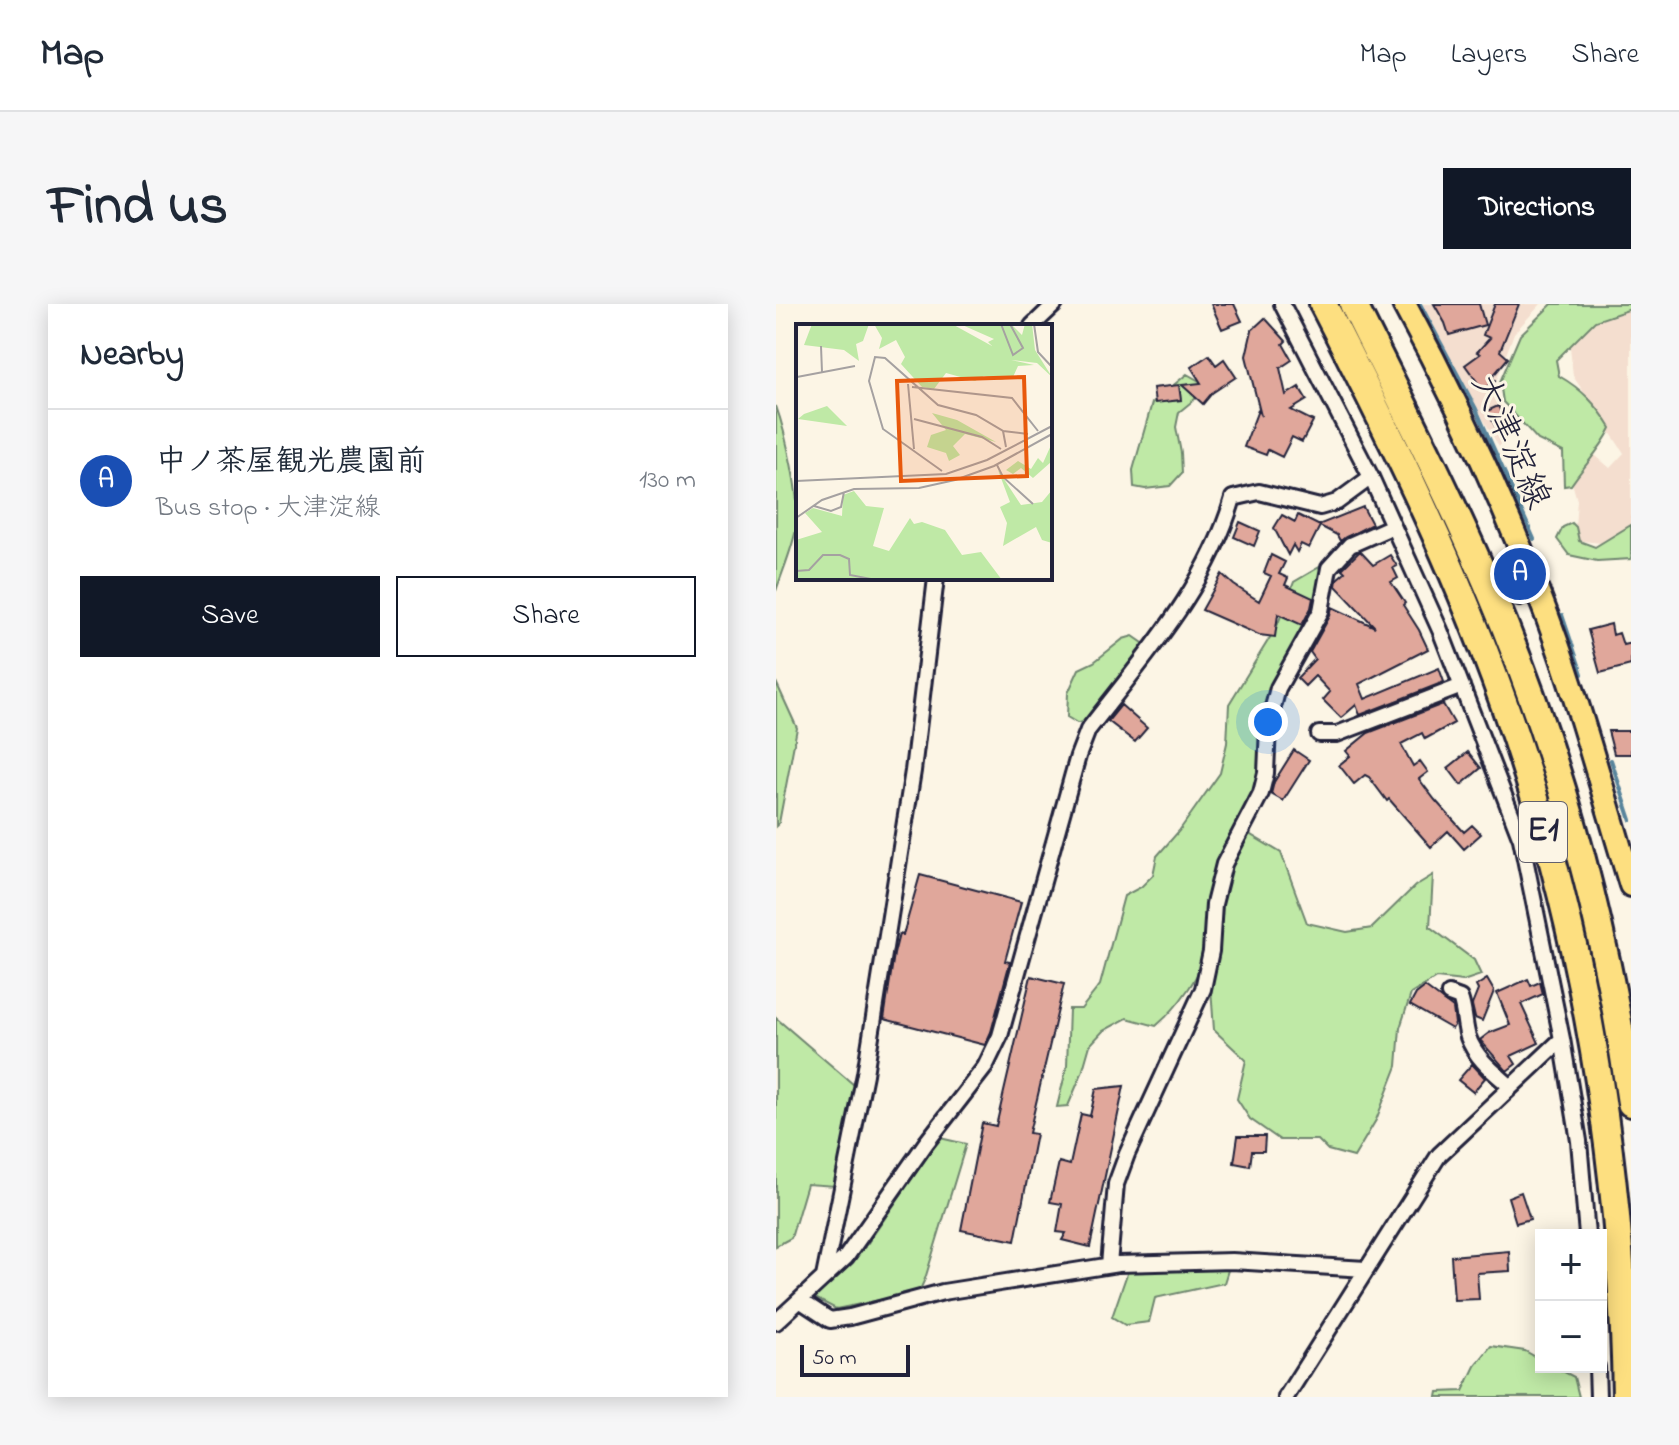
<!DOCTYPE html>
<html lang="en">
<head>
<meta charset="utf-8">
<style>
  :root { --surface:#fff; --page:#f6f6f7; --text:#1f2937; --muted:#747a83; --line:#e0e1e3; --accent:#111827 }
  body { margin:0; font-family:"Indie Flower","Klee One",sans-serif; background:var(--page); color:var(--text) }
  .controls { position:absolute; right:24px; bottom:24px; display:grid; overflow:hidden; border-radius:0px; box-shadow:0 4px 20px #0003 }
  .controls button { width:72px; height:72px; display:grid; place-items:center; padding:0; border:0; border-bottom:2px solid var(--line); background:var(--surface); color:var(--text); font:40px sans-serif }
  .scale { position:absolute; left:24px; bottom:20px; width:110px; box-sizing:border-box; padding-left:8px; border:4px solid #22223b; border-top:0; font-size:22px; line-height:28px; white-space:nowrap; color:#22223b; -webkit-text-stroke:6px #fcf5e5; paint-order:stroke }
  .you { position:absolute; left:492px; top:418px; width:28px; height:28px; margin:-20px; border:6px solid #fff; border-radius:50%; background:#1a73e8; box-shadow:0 0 0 12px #1a73e833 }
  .badge { display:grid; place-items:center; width:52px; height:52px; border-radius:50%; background:var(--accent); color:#fff; font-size:26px; font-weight:700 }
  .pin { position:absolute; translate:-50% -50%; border:4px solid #fff; box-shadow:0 2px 8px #0006 }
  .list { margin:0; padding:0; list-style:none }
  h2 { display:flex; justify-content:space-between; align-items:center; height:104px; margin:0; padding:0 32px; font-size:34px }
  h2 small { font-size:26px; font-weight:400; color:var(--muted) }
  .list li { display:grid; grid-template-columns:52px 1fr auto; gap:24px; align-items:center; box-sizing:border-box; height:144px; padding:0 32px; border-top:2px solid var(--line) }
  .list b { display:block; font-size:30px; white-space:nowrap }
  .list p { margin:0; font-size:26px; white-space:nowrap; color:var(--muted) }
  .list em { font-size:26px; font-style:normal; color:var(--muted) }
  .actions { display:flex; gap:16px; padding:24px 32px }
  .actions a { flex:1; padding:18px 0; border:2px solid var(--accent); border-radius:0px; text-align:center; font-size:28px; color:var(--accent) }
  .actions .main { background:var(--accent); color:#fff }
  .map { position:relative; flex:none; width:855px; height:1093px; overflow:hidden; border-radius:0px }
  header { display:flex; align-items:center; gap:48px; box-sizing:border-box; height:112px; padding:0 40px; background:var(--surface); border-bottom:2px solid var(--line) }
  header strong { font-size:38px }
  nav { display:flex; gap:44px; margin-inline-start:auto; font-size:28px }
  .intro { display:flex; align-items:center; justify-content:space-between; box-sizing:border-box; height:192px; padding:0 48px }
  h1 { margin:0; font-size:56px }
  .button { padding:20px 36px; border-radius:0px; background:var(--accent); color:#fff; font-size:28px; font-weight:700 }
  main { display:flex; gap:48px; padding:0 48px }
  aside { flex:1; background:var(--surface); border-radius:0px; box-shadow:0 4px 20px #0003 }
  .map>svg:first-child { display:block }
  .built { fill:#f4decf }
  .green { fill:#bfe9a6; stroke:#708670; stroke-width:2 }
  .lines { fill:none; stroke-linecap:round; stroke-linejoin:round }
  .stream { stroke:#58849c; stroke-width:4 }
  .building { fill:#e0a79b; stroke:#22223b; stroke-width:2 }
  .street-casing { stroke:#22223b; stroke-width:20 }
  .primary-casing { stroke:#22223b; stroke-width:28 }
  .highway-casing { stroke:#22223b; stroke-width:32 }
  .street { stroke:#fcf5e5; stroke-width:14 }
  .primary { stroke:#fddf80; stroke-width:22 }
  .highway { stroke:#fddf80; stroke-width:26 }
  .labels { text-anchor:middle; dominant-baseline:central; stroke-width:6; stroke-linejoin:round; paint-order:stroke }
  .shield { fill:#fcf5e5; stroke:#63616e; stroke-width:2 }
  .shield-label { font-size:34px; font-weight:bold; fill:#22223b }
  .street-label { font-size:36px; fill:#22223b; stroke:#fcf5e5 }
  .inset-road { fill:none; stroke:#a5a1a1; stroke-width:2 }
  .view { fill:#e8590c; fill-opacity:0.15; stroke:#e8590c; stroke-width:4 }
  .inset-edge { fill:none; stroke:#22223b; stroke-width:4 }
</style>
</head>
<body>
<header>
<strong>Map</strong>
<nav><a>Map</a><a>Layers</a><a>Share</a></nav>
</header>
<div class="intro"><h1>Find us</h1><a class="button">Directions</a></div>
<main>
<aside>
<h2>Nearby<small></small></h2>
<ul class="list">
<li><span class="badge" style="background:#1a4fb4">A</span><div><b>中ノ茶屋観光農園前</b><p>Bus stop · 大津淀線</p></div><em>130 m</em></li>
</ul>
<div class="actions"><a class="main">Save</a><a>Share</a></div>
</aside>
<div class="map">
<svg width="855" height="1093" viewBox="0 0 855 1093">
  <rect width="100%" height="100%" fill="#fcf5e5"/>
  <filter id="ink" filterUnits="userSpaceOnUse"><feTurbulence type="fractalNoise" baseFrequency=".0125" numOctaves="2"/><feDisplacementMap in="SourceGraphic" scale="16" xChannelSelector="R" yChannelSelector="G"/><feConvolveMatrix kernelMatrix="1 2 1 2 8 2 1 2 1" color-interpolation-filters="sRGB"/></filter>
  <g filter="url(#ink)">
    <path class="built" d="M 643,0 L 765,0 L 738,29 L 716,89 L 739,121 L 723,143 Z
      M 825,0 L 855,0 L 855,234 L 843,241 L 798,236 L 801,196 L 793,168 L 806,140 L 834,164 L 848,149 L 797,72 L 793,33 Z"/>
    <path class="green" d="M 776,0 L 855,0 L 855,5 L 819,17 L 780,56 L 783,72 C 806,85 821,101 835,124 C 825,146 808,161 795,181 L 788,182 L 787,148 L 762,136 L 727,98 L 724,78 L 744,31 Z
      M 411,70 L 425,78 L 419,95 L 403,108 L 400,123 L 405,149 L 406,169 L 394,182 L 369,185 L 358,183 L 357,166 L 376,99 Z
      M 0,102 C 9,127 25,195 21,221 C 17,243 7,266 0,287 Z
      M 796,219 L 800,223 L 803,237 L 819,243 L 855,221 L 855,255 L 821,257 L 793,251 L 781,235 L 787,223 Z
      M 552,258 L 542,301 L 496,396 L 499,431 L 494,480 L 468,510 L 475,531 L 505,549 L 531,619 L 571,628 L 596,624 L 639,582 L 657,571 L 654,623 L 698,656 L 705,671 L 687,677 L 660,674 L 635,690 L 624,724 L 621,762 L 600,816 L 578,853 L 552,846 L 542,836 L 504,836 L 474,815 L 461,795 L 470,756 L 438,726 L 435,684 L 440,651 L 436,644 C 420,674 406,700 380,722 L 351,714 L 327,727 L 314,741 L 306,769 L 292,802 L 281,803 L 291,762 L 293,705 L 305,705 L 324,681 L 348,592 L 365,583 L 377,571 L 381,552 L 403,527 L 444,469 L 451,439 L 453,400 L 501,322 L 518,278 Z
      M 357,332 L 367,339 L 363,357 L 339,379 L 311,418 L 301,419 L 291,413 L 292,389 L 303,365 L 318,358 L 347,335 Z
      M 0,378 L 21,424 L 3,519 L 0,522 Z
      M 0,714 L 78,781 L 73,841 L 60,882 L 31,880 L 15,934 L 0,942 Z
      M 164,834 L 190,840 L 149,975 L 143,988 L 60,1005 L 39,994 L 89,943 Z
      M 453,963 L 448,979 L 379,994 L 373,1018 L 349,1021 L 336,1013 L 353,964 Z
      M 715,1042 L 749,1047 L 765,1056 L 765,1063 L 779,1063 L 798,1073 L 803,1093 L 661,1093 L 662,1088 L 687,1087 L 699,1062 Z"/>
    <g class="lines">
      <path class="stream" d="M 644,0 L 700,105 L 758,235
        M 786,311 L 806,370
        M 835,456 L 855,516"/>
    </g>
    <path class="building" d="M 435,0 L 458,0 L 466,17 L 446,25 Z
      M 658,0 L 703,0 L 709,21 L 673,31 L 669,19 Z
      M 719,0 L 743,0 L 724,47 L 732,54 L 716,73 L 719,77 L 707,86 L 689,61 L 704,50 L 701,48 L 714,34 L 707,31 Z
      M 489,14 L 510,37 L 507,40 L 516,56 L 504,64 L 510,91 L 523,83 L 531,96 L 515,106 L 537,117 L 526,138 L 516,133 L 506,153 L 492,146 L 490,151 L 468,143 L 482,106 L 485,112 L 470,52 L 476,26 Z
      M 433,51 L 440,61 L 448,55 L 460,73 L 436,89 L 427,100 L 406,81 L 425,79 L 415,63 Z
      M 403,81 L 405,96 L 379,99 L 377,84 Z
      M 722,102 L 736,128 L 726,134 L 711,107 Z
      M 587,203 L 596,220 L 564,237 L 561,231 L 542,221 Z
      M 506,211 L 519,218 L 522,211 L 544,222 L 533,244 L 525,240 L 521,248 L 517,241 L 512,251 L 498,224 Z
      M 464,218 L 484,227 L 478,242 L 458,233 Z
      M 584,247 L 597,261 L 614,251 L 621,262 L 617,264 L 622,274 L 615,278 L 629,299 L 627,301 L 643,326 L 652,345 L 583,380 L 589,395 L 663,364 L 668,378 L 584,411 L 580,401 L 565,414 L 547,396 L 554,388 L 539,372 L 529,382 L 521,374 L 539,355 L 534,348 L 554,312 L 556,303 L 599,323 L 560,282 L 561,275 L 569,268 L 566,265 Z
      M 495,251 L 509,258 L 503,270 L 512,274 L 509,281 L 537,294 L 535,304 L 526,321 L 502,310 L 499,333 L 483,331 L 426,306 L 446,270 L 458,281 L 483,297 L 495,272 L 488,269 Z
      M 835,320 L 837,331 L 843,329 L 847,341 L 855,339 L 855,361 L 824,369 L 812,326 Z
      M 667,400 L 678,419 L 649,435 L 646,429 L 625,440 L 637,462 L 644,457 L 652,468 L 643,475 L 659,496 L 688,528 L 696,521 L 705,530 L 688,545 L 672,527 L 655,543 L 613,495 L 611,497 L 593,473 L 589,471 L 578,480 L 563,461 L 574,452 L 570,447 L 592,429 Z
      M 345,401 L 371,424 L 359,438 L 332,417 Z
      M 832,427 L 855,427 L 855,450 L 838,450 Z
      M 518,446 L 533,456 L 507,497 L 495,490 L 498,478 Z
      M 692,448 L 705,464 L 685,481 L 672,464 Z
      M 144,571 L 245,598 L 229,657 L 234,658 L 215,728 L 209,741 L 108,715 L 118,650 L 123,630 L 127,631 Z
      M 255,672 L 288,680 L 253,829 L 260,830 L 239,937 L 185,926 L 206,819 L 220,822 Z
      M 711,675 L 718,687 L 706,717 L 699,714 L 696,701 L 702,686 L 700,682 Z
      M 752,675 L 755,682 L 764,678 L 767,690 L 745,700 L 763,739 L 735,752 L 740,760 L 731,767 L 704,736 L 713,729 L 734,721 L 721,689 Z
      M 649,683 L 677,704 L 679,720 L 676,725 L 634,701 L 640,690 Z
      M 696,760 L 709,774 L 697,788 L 682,776 Z
      M 348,782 L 314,943 L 286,936 L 290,929 L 281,928 L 286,900 L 274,898 L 283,858 L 294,861 L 305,810 L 314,812 L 320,785 Z
      M 462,832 L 489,832 L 488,847 L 476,847 L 474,862 L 458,859 Z
      M 745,888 L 754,915 L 740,919 L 732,893 Z
      M 733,947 L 734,967 L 701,969 L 703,995 L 678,996 L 675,952 Z"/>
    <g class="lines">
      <defs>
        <path id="street" d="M 506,0 L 595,173 L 664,326 L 745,535 L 786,735 L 803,837 L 811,931
          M 256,22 L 279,0
          M 743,294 L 761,286
          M 543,430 L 561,430 L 686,382
          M 673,690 L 684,694 C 689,707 688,720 692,733 C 700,755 718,768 735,783
          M 333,961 L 340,880 L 351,850 L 427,685 L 435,647 L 438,600 L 448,560 L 485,489 L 490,469 L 492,422 L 502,384 L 545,307 L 553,264 L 574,241 L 617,222
          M 48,973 L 89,770 L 137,467 L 160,274
          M 25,997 L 54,1016 L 74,1013 L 167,988 L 342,960 L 456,957 L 590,965
          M 0,1018 L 70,953 L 150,839 L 209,763 L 224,732 L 302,452 L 312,426 C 368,353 431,284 457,194 L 483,188 L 544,203 L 561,198 L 595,173
          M 821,1063 L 822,1093
          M 510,1093 L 663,851 L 786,735"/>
        <path id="primary" d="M 628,0 C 678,92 723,188 761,286 C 799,382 825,483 855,581"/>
        <path id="highway" d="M 547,0 C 605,113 662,227 708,346 C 800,583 846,840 850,1093
          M 577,0 C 623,92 670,184 711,279 C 782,445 830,621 855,799"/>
      </defs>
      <use href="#street" class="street-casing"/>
      <use href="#primary" class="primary-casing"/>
      <use href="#highway" class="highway-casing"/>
      <use href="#street" class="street"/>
      <use href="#primary" class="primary"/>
      <use href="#highway" class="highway"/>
    </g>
  </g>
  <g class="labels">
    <rect class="shield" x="743" y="498" width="48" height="60" rx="6"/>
    <g class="shield-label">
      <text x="767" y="528">E1</text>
    </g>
    <g class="street-label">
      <text transform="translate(733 138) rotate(66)">大津淀線</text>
    </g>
  </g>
  <g transform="translate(20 20)">
    <rect width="256" height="256" fill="#fcf5e5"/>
    <path d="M 16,0 L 73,0 L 67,17 L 60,20 L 63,37 L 48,26 L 8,21 ZM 78,0 L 156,0 L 196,22 L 192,18 L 198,15 L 164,0 L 215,0 L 226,11 L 229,0 L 236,0 L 239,26 L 256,53 L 241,39 L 215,36 L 238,41 L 222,42 L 217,53 L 205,56 L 188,52 L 179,57 L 150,49 L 138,65 L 126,63 L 105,40 L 109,33 L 100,16 L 83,25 L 86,14 ZM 31,82 L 51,102 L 2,95 L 8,90 ZM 136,89 L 161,96 L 200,118 L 169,110 L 157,122 L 164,131 L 153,137 L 150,129 L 131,123 L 135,111 L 150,106 ZM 256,119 L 255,138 L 237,154 L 225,144 L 217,150 L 210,146 L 222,137 L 235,145 L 242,134 L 247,139 ZM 202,146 L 225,181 L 246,178 L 256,166 L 256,219 L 246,216 L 240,203 L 207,222 L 211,199 L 204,183 L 214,178 ZM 58,167 L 70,182 L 88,184 L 77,222 L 93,227 L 114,194 L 118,200 L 126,198 L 149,206 L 166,231 L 185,228 L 206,256 L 0,256 L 0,216 L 26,208 L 9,189 L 17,184 L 46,192 L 47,171 Z" fill="#bfe9a6"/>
    <path class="inset-road" d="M 205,0 L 217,31 L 227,24 L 214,0M 238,0 L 242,28 L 256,43M 25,22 L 26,48M 1,53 L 59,42M 112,60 L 118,125M 116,63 L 216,74 L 242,107M 118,95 L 186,113 L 205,125M 207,107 L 232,110M 201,141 L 207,153 L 237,180M 146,147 L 87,105 L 73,57 L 79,33 L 89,34 L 142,81 L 180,91 L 207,107 L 210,123M 0,157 L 150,150 L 191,136 L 256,102M 18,182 L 35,187 L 45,183 L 48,168M 0,194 L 26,176 L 58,165 L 123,164 L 159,156 L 198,142 L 256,110M 0,247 L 13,246 L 27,231 L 44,231 L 53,235 L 54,251 L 80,256"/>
    <path class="view" d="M 228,53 L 231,152 L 105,157 L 101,57 Z"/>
    <rect width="256" height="256" class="inset-edge"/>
  </g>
</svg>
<div class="controls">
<button>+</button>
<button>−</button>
</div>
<div class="scale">50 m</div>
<div class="you"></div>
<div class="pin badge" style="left:744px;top:270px;background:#1a4fb4">A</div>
</div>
</main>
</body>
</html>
